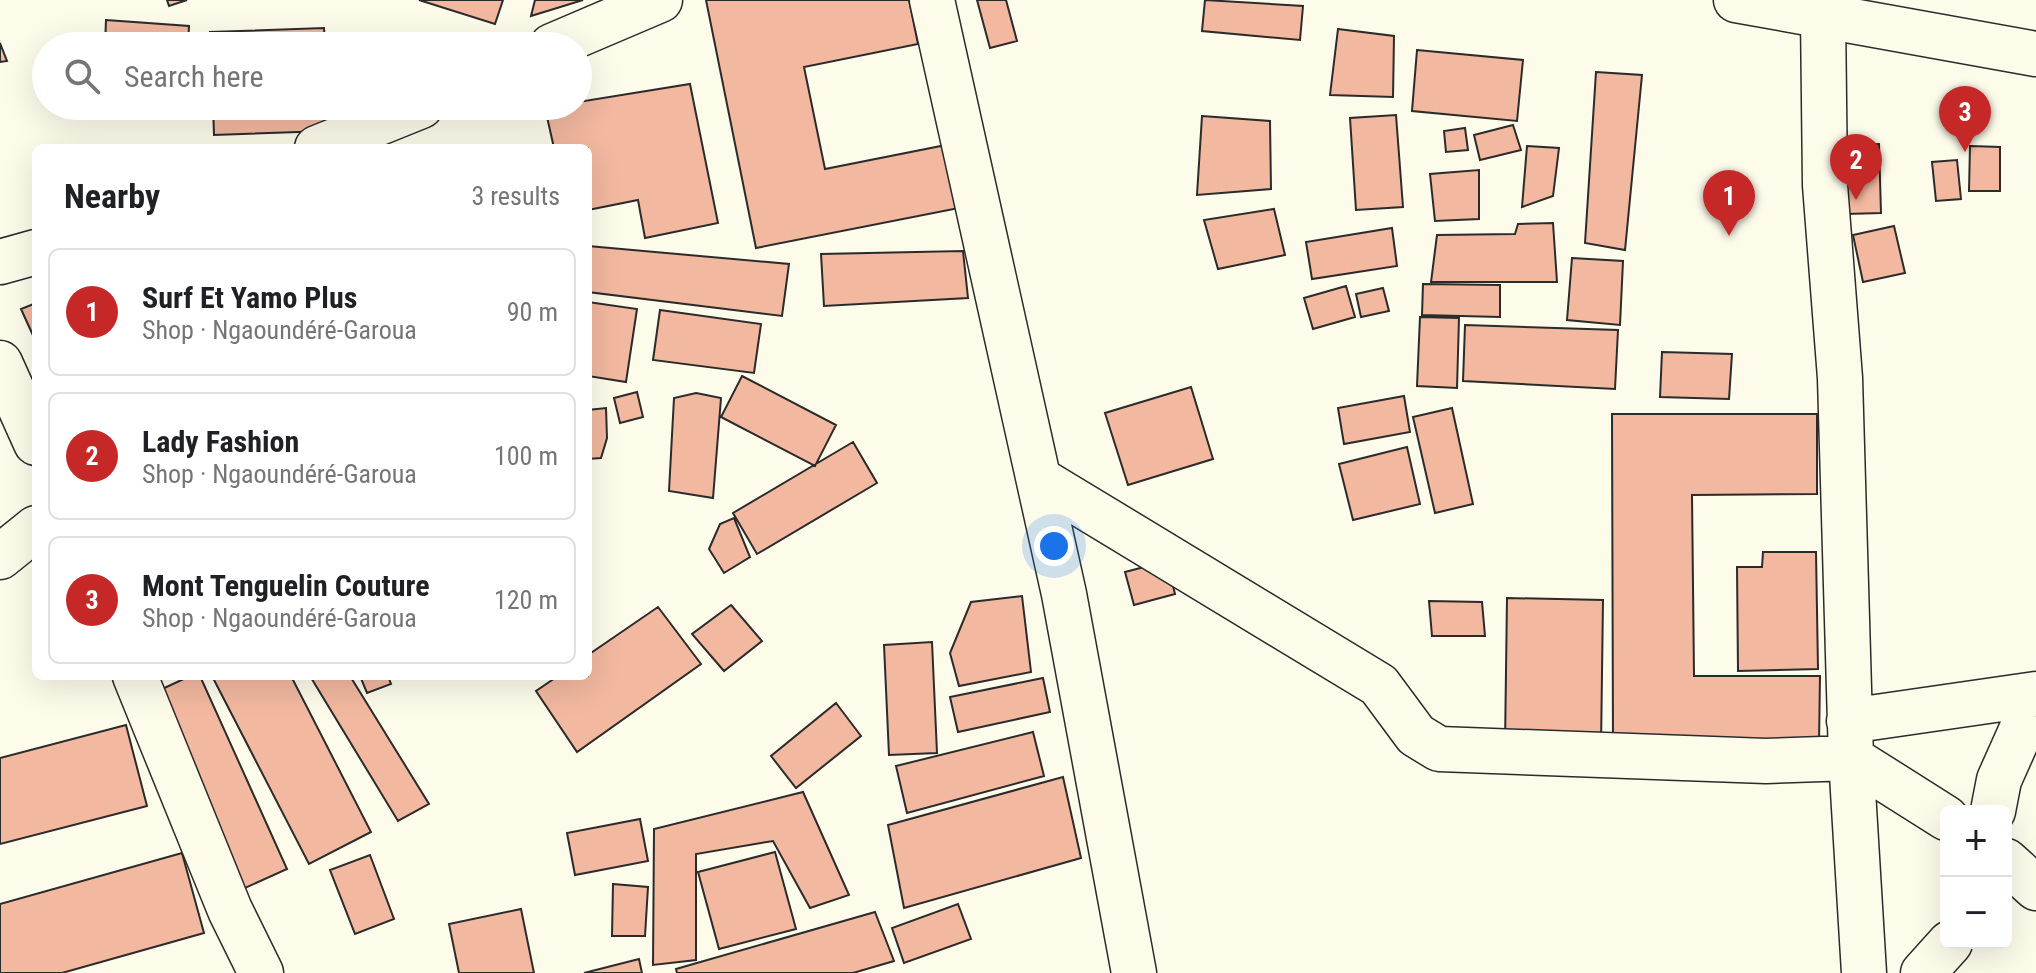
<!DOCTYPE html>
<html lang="en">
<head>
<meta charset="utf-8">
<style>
  :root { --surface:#fff; --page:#f2f2f2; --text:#202124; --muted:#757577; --line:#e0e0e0; --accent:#c62828 }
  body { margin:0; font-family:"Roboto Condensed",sans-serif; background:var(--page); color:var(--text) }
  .controls { position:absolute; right:24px; bottom:24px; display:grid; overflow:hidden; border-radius:12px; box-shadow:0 8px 32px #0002 }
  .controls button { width:72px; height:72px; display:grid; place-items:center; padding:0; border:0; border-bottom:2px solid var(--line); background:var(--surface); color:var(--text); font:40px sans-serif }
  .you { position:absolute; left:1054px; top:546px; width:28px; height:28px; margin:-20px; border:6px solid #fff; border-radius:50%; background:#1a73e8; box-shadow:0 0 0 12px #1a73e833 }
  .badge { display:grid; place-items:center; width:52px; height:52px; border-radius:50%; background:var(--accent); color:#fff; font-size:26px; font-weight:700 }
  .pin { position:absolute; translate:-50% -66px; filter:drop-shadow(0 2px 4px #0008) }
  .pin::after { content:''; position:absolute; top:42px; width:28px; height:24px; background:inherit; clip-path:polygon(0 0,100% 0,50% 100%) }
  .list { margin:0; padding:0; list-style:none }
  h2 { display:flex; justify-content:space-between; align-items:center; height:104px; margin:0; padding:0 32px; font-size:34px }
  h2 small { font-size:26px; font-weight:400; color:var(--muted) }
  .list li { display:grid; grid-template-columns:52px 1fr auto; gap:24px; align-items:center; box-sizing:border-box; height:128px; margin:0 16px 16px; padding:0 16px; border:2px solid var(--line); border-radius:12px }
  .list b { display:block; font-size:30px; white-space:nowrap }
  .list p { margin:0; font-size:26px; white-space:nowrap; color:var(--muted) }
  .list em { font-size:26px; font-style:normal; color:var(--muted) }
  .icon { flex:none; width:44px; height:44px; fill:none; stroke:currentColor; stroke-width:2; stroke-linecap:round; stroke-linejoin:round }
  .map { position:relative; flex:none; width:2036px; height:973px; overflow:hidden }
  .search { position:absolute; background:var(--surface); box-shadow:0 8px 32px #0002; left:32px; top:32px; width:560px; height:88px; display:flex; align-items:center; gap:20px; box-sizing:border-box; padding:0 28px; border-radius:44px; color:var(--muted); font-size:30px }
  .panel { position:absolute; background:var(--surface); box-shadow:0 8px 32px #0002; left:32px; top:144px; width:560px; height:536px; border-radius:12px }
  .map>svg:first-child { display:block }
  .building { fill:#f2b8a0; stroke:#2b2b2b; stroke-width:2 }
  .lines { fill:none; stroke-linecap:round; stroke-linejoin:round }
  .minor-casing { stroke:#2b2b2b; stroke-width:47 }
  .trunk-casing { stroke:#2b2b2b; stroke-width:47 }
  .minor { stroke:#fdfbea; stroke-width:44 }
  .trunk { stroke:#fdfbea; stroke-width:44 }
</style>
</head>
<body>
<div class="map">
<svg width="2036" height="973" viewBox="0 0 2036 973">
  <rect width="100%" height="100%" fill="#fdfbea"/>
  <path class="building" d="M 167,0 L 187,0 L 169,6 Z
    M 419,0 L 503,0 L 495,24 Z
    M 535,0 L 583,0 L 531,16 Z
    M 706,0 L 909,0 L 918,44 L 804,67 L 825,169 L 951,144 L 964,207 L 756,248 Z
    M 977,0 L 1006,0 L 1017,41 L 990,48 Z
    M 1205,0 L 1303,6 L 1300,40 L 1202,31 Z
    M 106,20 L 189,26 L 188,46 L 105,46 Z
    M 324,28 L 325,46 L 211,46 L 210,32 Z
    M 1338,29 L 1394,36 L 1393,97 L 1330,95 Z
    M 0,43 L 7,61 L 0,62 Z
    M 1417,50 L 1523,60 L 1517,121 L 1412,111 Z
    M 1596,72 L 1642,75 L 1625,250 L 1585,243 Z
    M 690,84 L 718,223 L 645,238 L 638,200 L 588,210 L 588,148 L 554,148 L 545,108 L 578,106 L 578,102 Z
    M 213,106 L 327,106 L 328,131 L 214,135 Z
    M 1396,115 L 1403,207 L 1356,210 L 1350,118 Z
    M 1202,116 L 1270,121 L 1271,189 L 1197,195 Z
    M 1513,125 L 1521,150 L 1480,160 L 1474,135 Z
    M 1465,128 L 1468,150 L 1446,152 L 1444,131 Z
    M 1879,144 L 1881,213 L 1846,214 L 1844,145 Z
    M 1527,146 L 1559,148 L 1553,196 L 1522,207 Z
    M 1970,146 L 2000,147 L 2000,191 L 1969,191 Z
    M 1957,160 L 1961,199 L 1936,201 L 1932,162 Z
    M 1479,170 L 1479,219 L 1435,221 L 1430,174 Z
    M 1274,209 L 1285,255 L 1218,269 L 1204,220 Z
    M 1553,223 L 1557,282 L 1431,282 L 1437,235 L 1515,234 L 1518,224 Z
    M 1894,226 L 1905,273 L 1863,282 L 1853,235 Z
    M 1392,228 L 1397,266 L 1312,279 L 1306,242 Z
    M 588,246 L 789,264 L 782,316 L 588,292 Z
    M 963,251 L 968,298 L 824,306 L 821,254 Z
    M 1572,258 L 1623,261 L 1620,325 L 1567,320 Z
    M 1423,284 L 1500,285 L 1500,317 L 1422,315 Z
    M 1346,286 L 1355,317 L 1313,329 L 1304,298 Z
    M 1383,288 L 1389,311 L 1361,317 L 1356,294 Z
    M 588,302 L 637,309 L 626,382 L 588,376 Z
    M 36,303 L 36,342 L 21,309 Z
    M 660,310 L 761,324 L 754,373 L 653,360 Z
    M 1420,317 L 1459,318 L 1457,388 L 1417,386 Z
    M 1465,325 L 1618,330 L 1615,389 L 1463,381 Z
    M 1662,352 L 1732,354 L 1729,399 L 1660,397 Z
    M 742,376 L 836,425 L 815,466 L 721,417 Z
    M 1191,387 L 1213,459 L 1128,485 L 1105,413 Z
    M 637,392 L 643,417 L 620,423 L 614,398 Z
    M 696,393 L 721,398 L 713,498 L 669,491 L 674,398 Z
    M 1404,396 L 1410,432 L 1344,444 L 1338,408 Z
    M 606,408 L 607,438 L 601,458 L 588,459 L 588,410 Z
    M 1452,408 L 1473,504 L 1435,513 L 1413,417 Z
    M 1612,414 L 1817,414 L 1817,494 L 1692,495 L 1694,676 L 1820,676 L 1819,744 L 1613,745 Z
    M 853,442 L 877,483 L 757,554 L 733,513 Z
    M 1407,447 L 1420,504 L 1353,520 L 1339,464 Z
    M 734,518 L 750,557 L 724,573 L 709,549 L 720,524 Z
    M 1763,552 L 1816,552 L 1818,669 L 1738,671 L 1737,567 L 1762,567 Z
    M 1167,561 L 1175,594 L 1134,605 L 1125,572 Z
    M 1022,596 L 1031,672 L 959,686 L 950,653 L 971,602 Z
    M 1507,598 L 1603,600 L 1601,747 L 1505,744 Z
    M 1429,601 L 1482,602 L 1485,636 L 1432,636 Z
    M 731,605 L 762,641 L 724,671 L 692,634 Z
    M 658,607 L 701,664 L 577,752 L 536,691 L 558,676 L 588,676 L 588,655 Z
    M 932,642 L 937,753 L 889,755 L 884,645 Z
    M 190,676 L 200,676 L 287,869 L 236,892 L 147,696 Z
    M 212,676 L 291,676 L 371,832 L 309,864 Z
    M 310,676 L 350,676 L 429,804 L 398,821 Z
    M 360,676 L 388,676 L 391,684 L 367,693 Z
    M 1043,678 L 1050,712 L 958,732 L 950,697 Z
    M 836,703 L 861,736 L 796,788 L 771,756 Z
    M 126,725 L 147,806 L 0,844 L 0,758 Z
    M 1033,732 L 1044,776 L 907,813 L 896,766 Z
    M 1063,777 L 1081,858 L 904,908 L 888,825 Z
    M 803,792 L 849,895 L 810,908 L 773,841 L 696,854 L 696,960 L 653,965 L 654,829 Z
    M 640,819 L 648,861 L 575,875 L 567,833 Z
    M 775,852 L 796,929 L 719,949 L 698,872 Z
    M 182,853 L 204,933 L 62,973 L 0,973 L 0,904 Z
    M 370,855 L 394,919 L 355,934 L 330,870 Z
    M 613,884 L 648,887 L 645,936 L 612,936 Z
    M 958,904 L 971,939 L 904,963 L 892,928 Z
    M 521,909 L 534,973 L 459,973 L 449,924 Z
    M 875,912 L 894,961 L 853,973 L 677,973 L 676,969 Z
    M 639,959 L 642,973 L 584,973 Z"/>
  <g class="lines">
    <defs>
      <path id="minor" d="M 932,0 L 1064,594 L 1134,973
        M 1823,15 L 1825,185 L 1840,378 L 1851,758 L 1864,973
        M 552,46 L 660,0
        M 317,148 L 421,106
        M 0,262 L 36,252
        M 0,363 L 36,443
        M 1039,479 L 1379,685 L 1416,735 L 1439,749 L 1766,761 L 1851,758 L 1946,818
        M 0,557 L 36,528
        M 135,676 L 230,910 L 261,973
        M 1849,721 L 2036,694
        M 1993,811 L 1999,780 L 2036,697
        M 2006,861 L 2036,888
        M 1923,973 L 1950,943"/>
      <path id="trunk" d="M 1736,0 L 2036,54"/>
    </defs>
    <use href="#minor" class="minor-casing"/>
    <use href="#trunk" class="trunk-casing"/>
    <use href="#minor" class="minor"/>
    <use href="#trunk" class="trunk"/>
  </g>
</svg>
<div class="controls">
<button>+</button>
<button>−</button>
</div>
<div class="you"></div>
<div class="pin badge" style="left:1729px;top:236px">1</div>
<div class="pin badge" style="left:1856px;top:200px">2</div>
<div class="pin badge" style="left:1965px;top:152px">3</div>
<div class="search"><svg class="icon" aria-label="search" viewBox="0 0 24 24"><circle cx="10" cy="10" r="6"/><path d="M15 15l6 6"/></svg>Search here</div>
<section class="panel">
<h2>Nearby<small>3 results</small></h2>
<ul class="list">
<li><span class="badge">1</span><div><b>Surf Et Yamo Plus</b><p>Shop · Ngaoundéré-Garoua</p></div><em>90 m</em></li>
<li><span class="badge">2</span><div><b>Lady Fashion</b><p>Shop · Ngaoundéré-Garoua</p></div><em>100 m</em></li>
<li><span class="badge">3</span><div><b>Mont Tenguelin Couture</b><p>Shop · Ngaoundéré-Garoua</p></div><em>120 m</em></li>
</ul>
</section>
</div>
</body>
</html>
